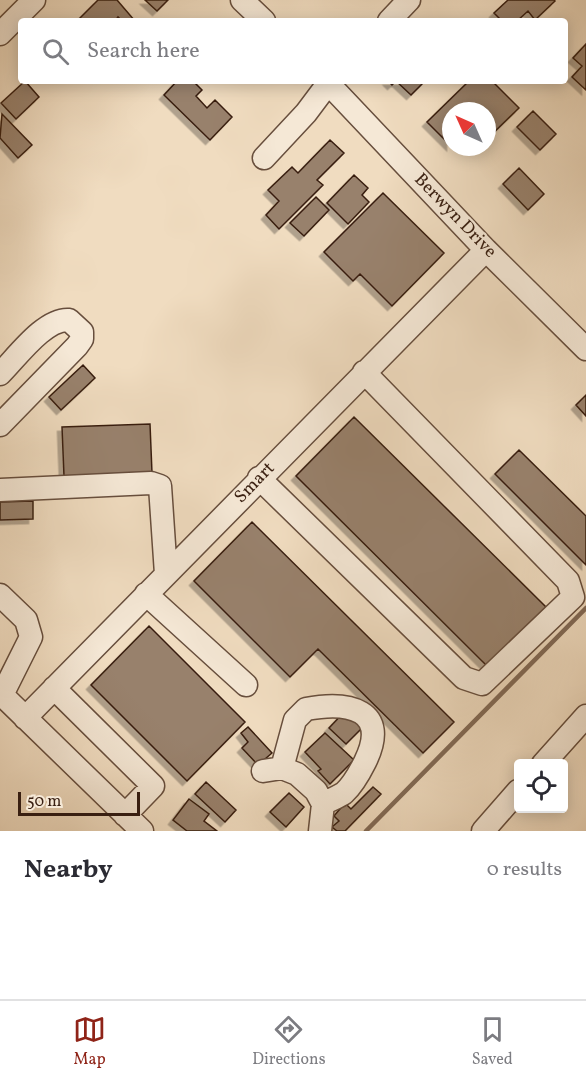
<!DOCTYPE html>
<html lang="en">
<head>
<meta charset="utf-8">
<style>
  :root { --surface:#fff; --page:#f7f7f7; --text:#2b2b33; --muted:#7c7c81; --line:#e1e1e2; --accent:#8f2418 }
  body { margin:0; font-family:Vollkorn,serif; background:var(--page); color:var(--text) }
  .controls { position:absolute; right:18px; bottom:18px; display:grid; overflow:hidden; border-radius:6px; box-shadow:0 3px 15px #0003 }
  .controls button { width:54px; height:54px; display:grid; place-items:center; padding:0; border:0; border-bottom:2px solid var(--line); background:var(--surface); color:var(--text); font:30px sans-serif }
  .compass { position:absolute; left:442px; top:102px; width:54px; height:54px; border-radius:50%; background:var(--surface); box-shadow:0 3px 15px #0003; rotate:315deg }
  .scale { position:absolute; left:18px; bottom:15px; width:122px; box-sizing:border-box; padding-left:6px; border:3px solid #391f11; border-top:0; font-size:16px; line-height:21px; white-space:nowrap; color:#391f11; -webkit-text-stroke:4px #f5e8d6; paint-order:stroke }
  .list { margin:0; padding:0; list-style:none }
  h2 { display:flex; justify-content:space-between; align-items:center; height:78px; margin:0; padding:0 24px; font-size:26px }
  h2 small { font-size:20px; font-weight:400; color:var(--muted) }
  .icon { flex:none; width:33px; height:33px; fill:none; stroke:currentColor; stroke-width:2; stroke-linecap:round; stroke-linejoin:round }
  .map { position:relative; flex:none; width:586px; height:831px; overflow:hidden }
  .search { position:absolute; background:var(--surface); box-shadow:0 3px 15px #0003; left:18px; right:18px; top:18px; height:66px; display:flex; align-items:center; gap:15px; box-sizing:border-box; padding:0 21px; border-radius:6px; color:var(--muted); font-size:22px }
  .sheet { height:168px; background:var(--surface) }
  nav { display:flex; justify-content:space-around; align-items:center; box-sizing:border-box; height:84px; border-top:2px solid var(--line); background:var(--surface); font-size:16px; color:var(--muted) }
  nav a { display:grid; justify-items:center; gap:3px }
  nav .on { color:var(--accent) }
  .map>svg:first-child { display:block }
  .lines { fill:none; stroke-linecap:round; stroke-linejoin:round }
  .stream { stroke:#826a56; stroke-width:4.5 }
  .building { fill:#98816c; stroke:#391f11; stroke-width:1.5; filter:url(#shadow) }
  .minor-casing { stroke:#674e3d; stroke-width:25 }
  .minor { stroke:#f5e8d6; stroke-width:22 }
  .labels { text-anchor:middle; dominant-baseline:central; stroke-width:4.5; stroke-linejoin:round; paint-order:stroke }
  .street-label { font-size:18px; fill:#391f11; stroke:#f5e8d6 }
</style>
</head>
<body>
<div class="map">
<svg width="586" height="831" viewBox="0 0 586 831">
  <defs>
    <filter id="shadow"><feDropShadow dx="-4.5" dy="4.5" stdDeviation="0" flood-color="#0004"/></filter>
  </defs>
  <rect width="100%" height="100%" fill="#f0dcc0"/>
  <filter id="stains"><feTurbulence type="fractalNoise" baseFrequency=".00333" numOctaves="4"/><feColorMatrix values="0 0 0 0 .2 0 0 0 0 .09 0 0 0 0 .02 0 0 0 .5 -.17"/></filter>
  <radialGradient id="worn" r=".72"><stop offset=".6" stop-color="#630" stop-opacity="0"/><stop offset="1" stop-color="#630" stop-opacity=".3"/></radialGradient>
  <g class="lines">
    <path class="stream" d="M 366,831 L 586,608"/>
  </g>
  <path class="building" d="M 98,0 L 117,0 L 135,21 L 122,21 L 118,17 L 115,21 L 81,21 L 79,19 Z
    M 145,0 L 168,0 L 157,11 Z
    M 508,0 L 554,0 L 555,1 L 535,20 L 528,11 L 517,21 L 502,21 L 494,13 Z
    M 586,44 L 586,90 L 572,77 L 582,66 L 573,58 Z
    M 25,81 L 39,97 L 16,119 L 1,103 Z
    M 177,81 L 193,81 L 202,90 L 196,96 L 207,108 L 215,100 L 232,117 L 210,140 L 164,95 Z
    M 388,81 L 425,81 L 411,95 L 396,81 L 392,85 Z
    M 469,81 L 492,81 L 519,108 L 487,139 L 487,111 L 451,111 L 451,146 L 427,122 Z
    M 533,111 L 556,134 L 540,150 L 517,127 Z
    M 2,114 L 32,145 L 18,158 L 0,138 Z
    M 330,140 L 344,153 L 317,180 L 323,185 L 279,229 L 266,215 L 279,201 L 268,190 L 292,167 L 298,173 Z
    M 519,168 L 544,194 L 528,210 L 503,184 Z
    M 354,175 L 368,188 L 362,195 L 369,202 L 348,224 L 327,203 Z
    M 383,193 L 444,253 L 392,306 L 360,274 L 353,281 L 324,252 Z
    M 316,197 L 329,210 L 304,236 L 290,223 Z
    M 83,365 L 95,378 L 61,410 L 49,397 Z
    M 586,395 L 586,416 L 576,405 Z
    M 354,417 L 546,607 L 487,666 L 296,476 Z
    M 150,424 L 152,473 L 64,476 L 62,427 Z
    M 519,450 L 586,516 L 586,565 L 495,474 Z
    M 33,501 L 33,519 L 0,520 L 0,502 Z
    M 252,522 L 454,722 L 423,753 L 318,649 L 290,677 L 194,581 Z
    M 149,626 L 245,722 L 187,781 L 91,685 Z
    M 347,709 L 364,726 L 346,744 L 329,728 Z
    M 248,727 L 272,753 L 258,765 L 242,748 L 248,742 L 241,733 Z
    M 325,733 L 354,760 L 330,784 L 318,771 L 321,769 L 305,752 Z
    M 206,782 L 236,810 L 225,822 L 195,794 Z
    M 373,787 L 381,794 L 345,831 L 337,831 L 332,827 L 339,821 L 334,816 L 345,803 L 351,809 Z
    M 289,793 L 304,807 L 286,827 L 270,812 Z
    M 189,799 L 209,814 L 204,821 L 217,831 L 187,831 L 173,820 Z"/>
  <g class="lines">
    <defs>
      <path id="minor" d="M 242,0 L 264,21
        M 389,21 L 409,0
        M 0,34 L 34,0
        M 326,81 L 486,250 L 586,349
        M 264,158 L 306,113 L 330,81
        M 0,374 C 17,357 45,318 69,320 L 82,332 L 82,339 L 77,346 L 0,425
        M 259,478 L 464,678 L 482,684 L 573,597 L 568,581 L 364,372
        M 0,490 L 151,483 L 160,486 L 166,574
        M 146,594 L 246,685
        M 0,595 L 26,620 L 31,637 L 2,695
        M 54,688 L 153,786 L 125,815
        M 0,693 L 142,831
        M 25,718 L 486,250
        M 543,764 L 586,716
        M 282,768 L 295,720 L 306,709 C 348,701 391,709 365,762 C 360,772 353,785 344,793 C 338,797 330,800 323,804
        M 263,771 L 282,768 L 297,774 L 316,791 L 323,804 L 320,831
        M 483,831 L 518,791"/>
    </defs>
    <use href="#minor" class="minor-casing"/>
    <use href="#minor" class="minor"/>
  </g>
  <g class="labels">
    <g class="street-label">
      <text transform="translate(455 216) rotate(46)">Berwyn Drive</text>
      <text transform="translate(255 483) rotate(-46)">Smart</text>
    </g>
  </g>
  <rect width="100%" height="100%" filter="url(#stains)"/>
  <rect width="100%" height="100%" fill="url(#worn)"/>
</svg>
<div class="controls">
<button><svg class="icon" aria-label="locate" viewBox="0 0 24 24"><circle cx="12" cy="12" r="6"/><path d="M12 2v4M12 18v4M2 12h4M18 12h4"/></svg></button>
</div>
<svg class="compass" viewBox="-18 -18 36 36"><path d="M0-13l5 13h-10z" fill="#e53935"/><path d="M0 13l5-13h-10z" fill="#7c7c81"/></svg>
<div class="scale">50 m</div>
<div class="search"><svg class="icon" aria-label="search" viewBox="0 0 24 24"><circle cx="10" cy="10" r="6"/><path d="M15 15l6 6"/></svg>Search here</div>
</div>
<section class="sheet">
<h2>Nearby<small>0 results</small></h2>
<ul class="list">
</ul>
</section>
<nav>
<a class="on"><svg class="icon" aria-label="map" viewBox="0 0 24 24"><path d="M3 6l6-2 6 2 6-2v14l-6 2-6-2-6 2zM9 4v14M15 6v14"/></svg>Map</a>
<a><svg class="icon" aria-label="directions" viewBox="0 0 24 24"><path d="M12 3l9 9-9 9-9-9zM9 14v-3h6M13 9l2 2-2 2"/></svg>Directions</a>
<a><svg class="icon" aria-label="saved" viewBox="0 0 24 24"><path d="M7 4h10v16l-5-4-5 4z"/></svg>Saved</a>
</nav>
</body>
</html>
